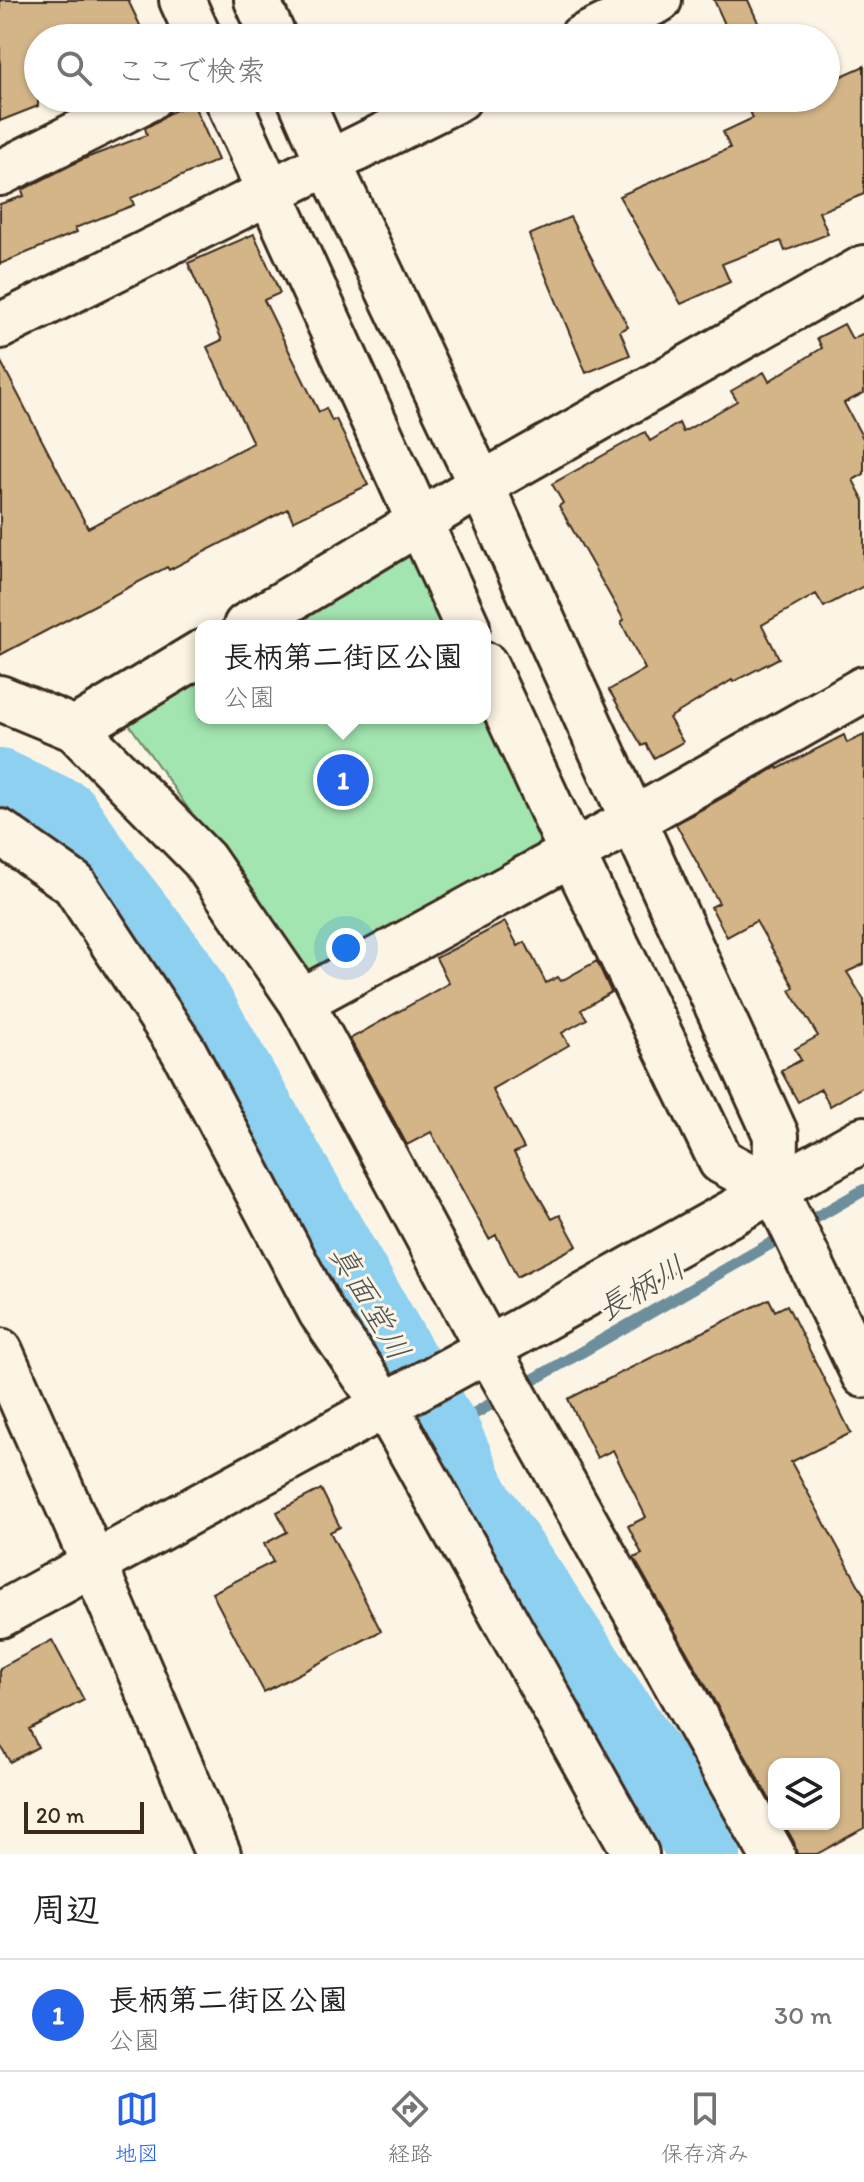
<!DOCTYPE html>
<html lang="ja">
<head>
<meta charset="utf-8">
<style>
  :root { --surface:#fff; --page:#f2f2f2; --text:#202124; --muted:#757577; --line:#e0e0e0; --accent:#2563eb }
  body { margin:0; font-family:Itim,"Klee One",sans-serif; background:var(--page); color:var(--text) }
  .controls { position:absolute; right:24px; bottom:24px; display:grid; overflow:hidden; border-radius:16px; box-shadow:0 2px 6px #0004 }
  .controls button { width:72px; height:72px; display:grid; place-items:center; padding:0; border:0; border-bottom:2px solid var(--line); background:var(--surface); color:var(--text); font:40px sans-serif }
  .scale { position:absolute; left:24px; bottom:20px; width:120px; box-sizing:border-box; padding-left:8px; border:4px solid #3b2a1e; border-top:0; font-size:22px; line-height:28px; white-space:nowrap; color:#3b2a1e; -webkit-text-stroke:6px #fcf5e5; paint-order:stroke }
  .you { position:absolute; left:346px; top:948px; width:28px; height:28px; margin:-20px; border:6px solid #fff; border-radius:50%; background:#1a73e8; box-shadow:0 0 0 12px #1a73e833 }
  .badge { display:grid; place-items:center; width:52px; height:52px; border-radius:50%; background:var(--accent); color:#fff; font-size:26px; font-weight:700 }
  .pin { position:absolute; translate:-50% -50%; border:4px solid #fff; box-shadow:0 2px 8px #0006 }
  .popup { position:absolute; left:195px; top:620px; width:296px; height:104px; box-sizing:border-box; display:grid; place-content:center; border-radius:16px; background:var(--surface); filter:drop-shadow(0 2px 6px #0005); font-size:26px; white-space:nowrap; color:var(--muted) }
  .popup b { font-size:30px; color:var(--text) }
  .popup::after { content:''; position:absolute; left:50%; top:100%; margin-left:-16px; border:16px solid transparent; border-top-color:var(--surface) }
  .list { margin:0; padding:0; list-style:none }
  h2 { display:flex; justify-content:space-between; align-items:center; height:104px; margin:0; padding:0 32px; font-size:34px }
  h2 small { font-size:26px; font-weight:400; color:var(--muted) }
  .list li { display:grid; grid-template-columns:52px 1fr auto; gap:24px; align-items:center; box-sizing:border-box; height:112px; padding:0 32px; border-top:2px solid var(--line) }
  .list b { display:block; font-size:30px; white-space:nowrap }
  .list p { margin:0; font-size:26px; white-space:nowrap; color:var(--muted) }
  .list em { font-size:26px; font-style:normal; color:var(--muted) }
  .icon { flex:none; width:44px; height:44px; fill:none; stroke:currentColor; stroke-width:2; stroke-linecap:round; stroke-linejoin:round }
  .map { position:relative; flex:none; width:864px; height:1854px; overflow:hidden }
  .search { position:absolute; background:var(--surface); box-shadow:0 2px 6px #0004; left:24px; right:24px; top:24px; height:88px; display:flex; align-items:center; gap:20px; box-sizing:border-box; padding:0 28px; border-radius:44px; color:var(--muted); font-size:30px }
  .sheet { height:216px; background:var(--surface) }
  nav { display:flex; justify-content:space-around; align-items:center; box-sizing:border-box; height:112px; border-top:2px solid var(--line); background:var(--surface); font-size:22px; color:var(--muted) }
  nav a { display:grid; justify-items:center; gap:4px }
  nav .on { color:var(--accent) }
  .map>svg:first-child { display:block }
  .green { fill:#a2e5b0; stroke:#6e8867; stroke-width:2 }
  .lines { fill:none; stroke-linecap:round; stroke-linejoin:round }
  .stream { stroke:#6d8e9c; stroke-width:12 }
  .river { stroke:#8ed0f0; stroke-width:72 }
  .building { fill:#d3b587; stroke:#3b2a1e; stroke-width:2 }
  .minor-casing { stroke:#3b2a1e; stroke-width:50 }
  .minor { stroke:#fcf5e5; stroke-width:44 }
  .labels { text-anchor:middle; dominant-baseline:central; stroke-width:6; stroke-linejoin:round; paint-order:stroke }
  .water-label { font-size:32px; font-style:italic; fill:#505452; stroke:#fcf5e5 }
</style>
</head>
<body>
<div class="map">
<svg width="864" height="1854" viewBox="0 0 864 1854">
  <rect width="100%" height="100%" fill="#fcf5e5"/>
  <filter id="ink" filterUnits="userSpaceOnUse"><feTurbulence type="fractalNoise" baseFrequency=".0125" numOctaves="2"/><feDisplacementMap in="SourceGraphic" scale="16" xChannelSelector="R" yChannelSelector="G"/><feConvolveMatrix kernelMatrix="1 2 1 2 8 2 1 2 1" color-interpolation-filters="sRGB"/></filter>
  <g filter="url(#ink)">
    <path class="green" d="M 412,549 L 448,626 L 277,626 Z
      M 201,669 L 201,718 L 485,718 L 485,707 L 549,846 L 305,976 L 122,714 Z"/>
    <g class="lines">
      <path class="stream" d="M 444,1431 L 864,1190"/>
      <path class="river" d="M 0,785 L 64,815 L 107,878 L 177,968 L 428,1407 L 444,1431 L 474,1498 L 673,1796 L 705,1854"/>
    </g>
    <path class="building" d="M 0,0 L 128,0 L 146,38 L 38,38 L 38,106 L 0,121 Z
      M 714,0 L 748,0 L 765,38 L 731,38 Z
      M 864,66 L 864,194 L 819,212 L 828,234 L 785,251 L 781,241 L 722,264 L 730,282 L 681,304 L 619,196 L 730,148 L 723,132 L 753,118 L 744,98 L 826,98 L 826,83 Z
      M 193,103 L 218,160 L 131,198 L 134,205 L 75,228 L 77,232 L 0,264 L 0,204 L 24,196 L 22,190 L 81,160 L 147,135 L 145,128 L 160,120 L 167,114 Z
      M 570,217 L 628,327 L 620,331 L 630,355 L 586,373 L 529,235 Z
      M 254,234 L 280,293 L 264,300 L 319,412 L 326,408 L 332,421 L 336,419 L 368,485 L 293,521 L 288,509 L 169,570 L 167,567 L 0,655 L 0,360 L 88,528 L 253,443 L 207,347 L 222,340 L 188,263 Z
      M 844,324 L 852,339 L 864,333 L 864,393 L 844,403 L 864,440 L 864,474 L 853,480 L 864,501 L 864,586 L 824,607 L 816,594 L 762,625 L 779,658 L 733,682 L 732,680 L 669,718 L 683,742 L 654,758 L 646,744 L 642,746 L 609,690 L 645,669 L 621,622 L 624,620 L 559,506 L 563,503 L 552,484 L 645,432 L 650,441 L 679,423 L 683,432 L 737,401 L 731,391 L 764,372 L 769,381 L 822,348 L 817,338 Z
      M 844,735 L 847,743 L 864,735 L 864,964 L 847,972 L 864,1000 L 864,1086 L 830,1106 L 821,1089 L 798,1102 L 781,1071 L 801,1060 L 795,1049 L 818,1036 L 790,990 L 794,987 L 756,921 L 727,937 L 711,907 L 719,903 L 676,824 L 777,767 L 778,769 Z
      M 505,922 L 518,946 L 525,942 L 546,983 L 558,977 L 561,981 L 597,961 L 611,992 L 581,1010 L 587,1019 L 562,1033 L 569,1045 L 492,1089 L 524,1148 L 514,1153 L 552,1219 L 560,1215 L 577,1246 L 517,1277 L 496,1235 L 489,1239 L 431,1132 L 407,1145 L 350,1039 L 449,983 L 436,958 Z
      M 769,1299 L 775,1311 L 787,1305 L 851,1433 L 791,1462 L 864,1595 L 864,1828 L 817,1854 L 797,1854 L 794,1842 L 784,1824 L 834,1824 L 834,1764 L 774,1764 L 774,1807 L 634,1558 L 642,1554 L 628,1526 L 646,1517 L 613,1450 L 597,1458 L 568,1399 Z
      M 321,1489 L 340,1527 L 330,1532 L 381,1631 L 264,1692 L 212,1593 L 273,1562 L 264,1544 L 287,1532 L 277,1512 Z
      M 52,1640 L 84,1700 L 29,1729 L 38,1747 L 10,1762 L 0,1745 L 0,1668 Z"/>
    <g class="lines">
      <defs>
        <path id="minor" d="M 182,0 L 199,38
          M 257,0 L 274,38
          M 581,38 L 659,0
          M 227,98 L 467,626
          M 300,98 L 328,162 L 481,485 L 776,1135 L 775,1190 L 864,1375
          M 0,173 L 149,98
          M 0,326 L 459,98
          M 246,626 L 481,485 L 864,268
          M 485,665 L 572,853 L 721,1161 L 775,1190
          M 0,698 L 75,729 L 204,860 L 301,1001 L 488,1349 L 772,1854
          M 75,729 L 201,653
          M 0,832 L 74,884 L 183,1050 L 321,1312 L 385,1405 L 636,1854
          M 301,1001 L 633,820 L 864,689
          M 0,1351 L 94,1564 L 218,1854
          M 0,1615 L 472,1358 L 864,1139"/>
      </defs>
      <use href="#minor" class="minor-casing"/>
      <use href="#minor" class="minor"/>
    </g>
  </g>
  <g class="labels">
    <g class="water-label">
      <text transform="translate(641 1288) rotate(-30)">長柄川</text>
      <text transform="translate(370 1302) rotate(60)">真面堂川</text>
    </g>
  </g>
</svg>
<div class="controls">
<button><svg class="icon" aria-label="layers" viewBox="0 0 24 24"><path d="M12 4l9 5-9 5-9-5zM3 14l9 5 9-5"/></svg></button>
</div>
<div class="scale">20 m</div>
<div class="you"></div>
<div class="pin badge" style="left:343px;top:780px">1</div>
<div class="popup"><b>長柄第二街区公園</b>公園</div>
<div class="search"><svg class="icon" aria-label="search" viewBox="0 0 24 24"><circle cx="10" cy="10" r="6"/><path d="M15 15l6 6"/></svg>ここで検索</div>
</div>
<section class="sheet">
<h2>周辺<small></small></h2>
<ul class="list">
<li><span class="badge">1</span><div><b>長柄第二街区公園</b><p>公園</p></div><em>30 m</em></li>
</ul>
</section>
<nav>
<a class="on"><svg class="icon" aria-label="map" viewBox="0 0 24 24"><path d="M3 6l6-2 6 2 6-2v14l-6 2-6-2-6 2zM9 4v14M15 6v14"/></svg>地図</a>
<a><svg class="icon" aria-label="directions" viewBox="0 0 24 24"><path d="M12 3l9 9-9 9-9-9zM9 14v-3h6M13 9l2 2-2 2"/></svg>経路</a>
<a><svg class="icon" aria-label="saved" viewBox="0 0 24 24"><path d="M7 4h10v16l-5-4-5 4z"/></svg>保存済み</a>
</nav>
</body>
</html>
